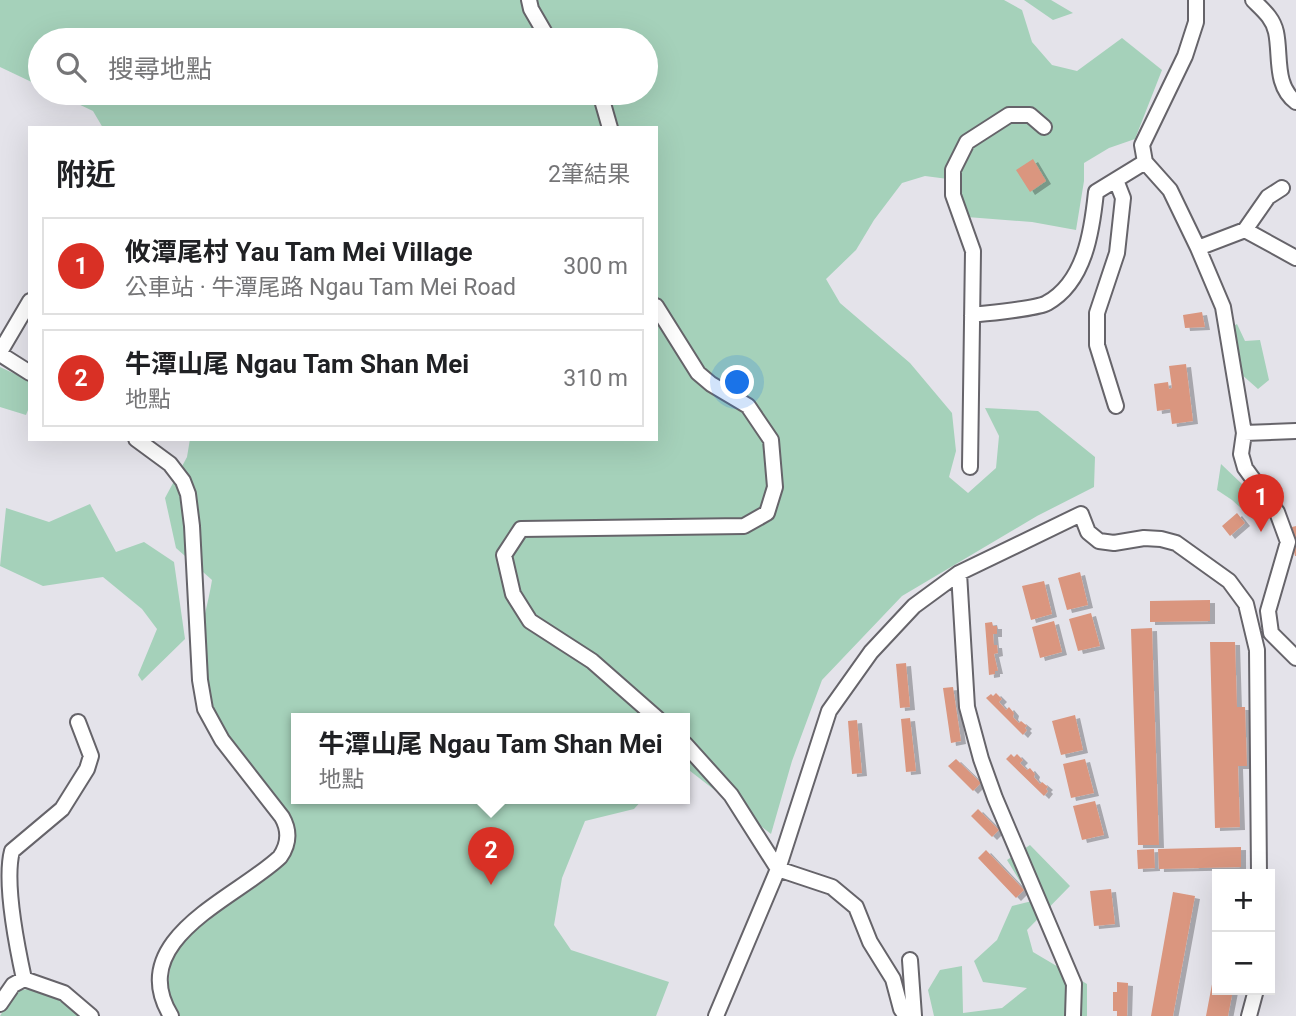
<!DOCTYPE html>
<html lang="zh-TW">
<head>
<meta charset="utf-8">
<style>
  :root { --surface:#fff; --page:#f2f2f2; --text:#202124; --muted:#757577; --line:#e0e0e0; --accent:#d93025 }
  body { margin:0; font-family:Roboto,"Noto Sans TC",sans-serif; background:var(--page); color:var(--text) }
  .controls { position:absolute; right:21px; bottom:21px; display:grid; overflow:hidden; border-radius:0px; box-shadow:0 7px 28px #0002 }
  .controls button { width:63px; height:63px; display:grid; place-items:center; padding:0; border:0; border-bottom:2px solid var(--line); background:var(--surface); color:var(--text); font:35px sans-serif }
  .you { position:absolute; left:738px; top:383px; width:24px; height:24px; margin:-18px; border:5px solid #fff; border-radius:50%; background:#1a73e8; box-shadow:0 0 0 10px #1a73e833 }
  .badge { display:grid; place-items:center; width:46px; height:46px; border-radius:50%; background:var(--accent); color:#fff; font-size:23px; font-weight:700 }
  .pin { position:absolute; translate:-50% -58px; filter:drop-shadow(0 2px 4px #0008) }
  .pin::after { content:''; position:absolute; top:37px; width:24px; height:21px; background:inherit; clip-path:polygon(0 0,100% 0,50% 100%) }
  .popup { position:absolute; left:291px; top:713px; width:399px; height:91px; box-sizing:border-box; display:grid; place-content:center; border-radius:0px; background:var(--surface); filter:drop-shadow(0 2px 5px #0005); font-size:23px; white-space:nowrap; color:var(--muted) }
  .popup b { font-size:26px; color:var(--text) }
  .popup::after { content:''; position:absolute; left:50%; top:100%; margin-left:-14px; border:14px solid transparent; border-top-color:var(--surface) }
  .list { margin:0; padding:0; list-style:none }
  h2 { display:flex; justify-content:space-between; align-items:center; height:91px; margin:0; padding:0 28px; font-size:30px }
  h2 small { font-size:23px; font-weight:400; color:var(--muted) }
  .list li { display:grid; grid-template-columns:46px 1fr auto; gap:21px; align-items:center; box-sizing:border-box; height:98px; margin:0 14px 14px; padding:0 14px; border:2px solid var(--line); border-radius:0px }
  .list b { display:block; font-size:26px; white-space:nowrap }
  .list p { margin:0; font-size:23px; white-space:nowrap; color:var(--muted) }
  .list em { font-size:23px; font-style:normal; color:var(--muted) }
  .icon { flex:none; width:38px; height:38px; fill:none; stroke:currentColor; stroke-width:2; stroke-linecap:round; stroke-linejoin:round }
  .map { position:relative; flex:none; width:1296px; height:1016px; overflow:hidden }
  .search { position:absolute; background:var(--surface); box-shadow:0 7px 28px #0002; left:28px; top:28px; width:630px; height:77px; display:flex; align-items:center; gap:18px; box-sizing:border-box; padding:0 24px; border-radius:38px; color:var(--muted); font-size:26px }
  .panel { position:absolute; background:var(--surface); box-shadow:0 7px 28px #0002; left:28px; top:126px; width:630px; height:315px; border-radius:0px }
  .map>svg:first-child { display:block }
  .green { fill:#a5d1ba }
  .building { fill:#da967f; filter:url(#shadow) }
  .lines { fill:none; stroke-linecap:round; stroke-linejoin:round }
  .minor-casing { stroke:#66646a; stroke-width:18 }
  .minor { stroke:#fff; stroke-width:14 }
</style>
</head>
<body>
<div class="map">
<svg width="1296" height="1016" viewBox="0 0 1296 1016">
  <defs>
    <filter id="shadow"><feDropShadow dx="5" dy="3" stdDeviation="0" flood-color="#0004"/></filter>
  </defs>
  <rect width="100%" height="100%" fill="#e4e3ea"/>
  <path class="green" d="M 0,0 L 1004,0 L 1022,10 L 1032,42 L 1052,65 L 1077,71 L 1122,38 L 1162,70 L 1135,139 L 1109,148 L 1084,163 L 1084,181 L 1076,230 L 1032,222 L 967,217 L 948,179 L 925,176 L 902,183 L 874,220 L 856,250 L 826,279 L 840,303 L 910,363 L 952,413 L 956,451 L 949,477 L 968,493 L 996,468 L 999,436 L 985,408 L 1038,411 L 1095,457 L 1094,487 L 1037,516 L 902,596 L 822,680 L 792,761 L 771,834 L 685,767 L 685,719 L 297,719 L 297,799 L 643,799 L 634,809 L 585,821 L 562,878 L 554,925 L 571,950 L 669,982 L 656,1016 L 166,1016 L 153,994 L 168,985 L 172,954 L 203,922 L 282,862 L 287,819 C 250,767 197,712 200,644 C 201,626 209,600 212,580 L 176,548 L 165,498 L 187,457 L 190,439 L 656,439 L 656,128 L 103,128 L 93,111 L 55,93 L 646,93 L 646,40 L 40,40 L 40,86 L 0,67 Z
    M 1024,0 L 1051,0 L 1073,13 L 1053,20 Z
    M 1237,324 L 1245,341 L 1260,340 L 1269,380 L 1258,389 L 1241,374 L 1223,332 Z
    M 0,367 L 30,381 L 30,405 L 26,415 L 0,407 Z
    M 1221,464 L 1264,505 L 1254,520 L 1232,500 L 1217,490 Z
    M 90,504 L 116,552 L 144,542 L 174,562 L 185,639 L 142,681 L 138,675 L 157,629 L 142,609 L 103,577 L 43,586 L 0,566 L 6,508 L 49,522 Z
    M 1030,845 L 1070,886 L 1027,930 L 1033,952 L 1087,984 L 1087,1016 L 934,1016 L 928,990 L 940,970 L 962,966 L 963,1013 L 1002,1008 L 1027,988 L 983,982 L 974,961 L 997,940 L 1012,906 L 1032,901 L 1007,860 Z
    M 37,988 L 96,1016 L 0,1016 L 15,991 Z"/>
  <path class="building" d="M 1033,159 L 1046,181 L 1030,192 L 1016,170 Z
    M 1202,312 L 1205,327 L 1185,328 L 1183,315 Z
    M 1186,364 L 1193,421 L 1172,424 L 1170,409 L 1157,411 L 1154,384 L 1168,382 L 1169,389 L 1172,388 L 1169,366 Z
    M 1237,513 L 1245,523 L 1230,536 L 1222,526 Z
    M 1296,526 L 1296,556 L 1295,556 L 1288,528 Z
    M 1080,572 L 1088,605 L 1067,610 L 1058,578 Z
    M 1044,581 L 1052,614 L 1031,620 L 1022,586 Z
    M 1210,600 L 1210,621 L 1150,622 L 1150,601 Z
    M 1091,613 L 1100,646 L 1078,651 L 1069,619 Z
    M 1054,621 L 1062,652 L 1040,658 L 1032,627 Z
    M 992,622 L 993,626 L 997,626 L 997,634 L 993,634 L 994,645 L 997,645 L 998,653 L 994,654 L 998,671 L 995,671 L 995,674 L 989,675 L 985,623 Z
    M 1152,628 L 1159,845 L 1138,845 L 1131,629 Z
    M 1210,642 L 1235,642 L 1237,707 L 1245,707 L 1247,766 L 1238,766 L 1240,827 L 1215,828 Z
    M 906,663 L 910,707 L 900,708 L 896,664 Z
    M 953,687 L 961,741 L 951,743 L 943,688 Z
    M 996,693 L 1002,699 L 999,702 L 1006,710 L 1009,707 L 1014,713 L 1013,717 L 1019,723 L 1021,721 L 1027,726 L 1025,728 L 1027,730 L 1023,735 L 986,698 L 991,694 L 993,696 Z
    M 1075,715 L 1083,750 L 1061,755 L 1052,721 Z
    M 910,718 L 916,771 L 906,772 L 901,719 Z
    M 857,720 L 862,773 L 852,774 L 848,721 Z
    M 1011,754 L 1014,757 L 1017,754 L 1023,760 L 1020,763 L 1027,770 L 1030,768 L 1035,774 L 1034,777 L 1040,784 L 1042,782 L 1048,787 L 1046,789 L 1048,791 L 1044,796 L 1006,759 Z
    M 956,759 L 981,783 L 973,791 L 948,766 Z
    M 1085,759 L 1094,793 L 1071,798 L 1063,764 Z
    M 1095,801 L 1104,835 L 1082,840 L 1073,806 Z
    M 978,809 L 999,830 L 992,837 L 971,816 Z
    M 1241,847 L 1241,867 L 1159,869 L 1158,849 Z
    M 1154,849 L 1155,868 L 1138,869 L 1137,850 Z
    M 986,850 L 1024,890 L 1016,898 L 978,858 Z
    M 1111,889 L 1115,924 L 1094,926 L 1090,891 Z
    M 1173,892 L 1195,896 L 1173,1016 L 1151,1016 Z
    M 1216,963 L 1217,990 L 1233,990 L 1228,1016 L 1206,1016 Z
    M 1117,982 L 1128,983 L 1127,1016 L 1117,1016 L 1117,1011 L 1113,1011 L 1113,992 L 1117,992 Z"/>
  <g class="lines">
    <defs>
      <path id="minor" d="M 529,0 L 531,9 L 549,40
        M 1196,0 L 1196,22 L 1185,56 L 1142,145 L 1145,162 L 1170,190 L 1198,248 L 1223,307 L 1244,433 L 1241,454 L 1245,468 L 1277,512 L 1288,542 L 1268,611 L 1271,633 L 1296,658
        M 1253,0 C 1263,10 1273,18 1276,32 C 1281,55 1274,86 1296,102
        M 595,93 L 602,100 L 610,128
        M 1245,230 L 1268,197 L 1282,188
        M 1198,248 L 1245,230 L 1296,258
        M 656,306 L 698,373 L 711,384 L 748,406 L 771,440 L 775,487 L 767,513 L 744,526 L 521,529 L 504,555 L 513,594 L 530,621 L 592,661 L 658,719
        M 972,315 C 987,313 1037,309 1047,303 C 1085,282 1092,231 1096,192 L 1145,162
        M 0,352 L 30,301
        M 0,354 L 30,373
        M 1116,406 L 1097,345 L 1097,313 L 1117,253 L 1123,198 L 1116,180
        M 1244,433 L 1296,431
        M 136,439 L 170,464 L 183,481 L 188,494 L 192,526 L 200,680 L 205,709 L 222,740 L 282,817 C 290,831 289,844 280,857 C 237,898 124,939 171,1016
        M 970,467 L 973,251 L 953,195 L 953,170 L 967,142 L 1009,115 L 1030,115 L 1044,127
        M 959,573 L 967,707 L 981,759 L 995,798 L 1074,984 L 1073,1016
        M 685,744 L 731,795 L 778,869 L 832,887 L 856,907 L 870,942 L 893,979 L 901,1009 L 906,1016
        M 910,960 L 914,1016
        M 24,979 C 17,947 4,882 12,851 L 62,809 L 87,769 L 91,756 L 78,722
        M 0,1004 L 13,985 L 24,979 L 64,993 L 91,1016
        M 716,1016 L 778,869 L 829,711 L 871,652 L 914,606 L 959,573 L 1081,514 L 1088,532 L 1099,541 L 1114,543 L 1144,538 L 1161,539 L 1176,543 L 1229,581 L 1246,604 L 1257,650 L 1259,874
        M 1249,1016 L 1256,990"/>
    </defs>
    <use href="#minor" class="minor-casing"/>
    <use href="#minor" class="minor"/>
  </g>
</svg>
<div class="controls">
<button>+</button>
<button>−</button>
</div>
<div class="you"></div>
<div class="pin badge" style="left:1261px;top:532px">1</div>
<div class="pin badge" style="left:491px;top:885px">2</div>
<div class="popup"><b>牛潭山尾 Ngau Tam Shan Mei</b>地點</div>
<div class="search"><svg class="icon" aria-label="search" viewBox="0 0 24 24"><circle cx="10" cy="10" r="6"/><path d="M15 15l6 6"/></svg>搜尋地點</div>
<section class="panel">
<h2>附近<small>2筆結果</small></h2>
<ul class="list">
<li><span class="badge">1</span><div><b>攸潭尾村 Yau Tam Mei Village</b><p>公車站 · 牛潭尾路 Ngau Tam Mei Road</p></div><em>300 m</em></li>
<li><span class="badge">2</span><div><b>牛潭山尾 Ngau Tam Shan Mei</b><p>地點</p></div><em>310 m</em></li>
</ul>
</section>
</div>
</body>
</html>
